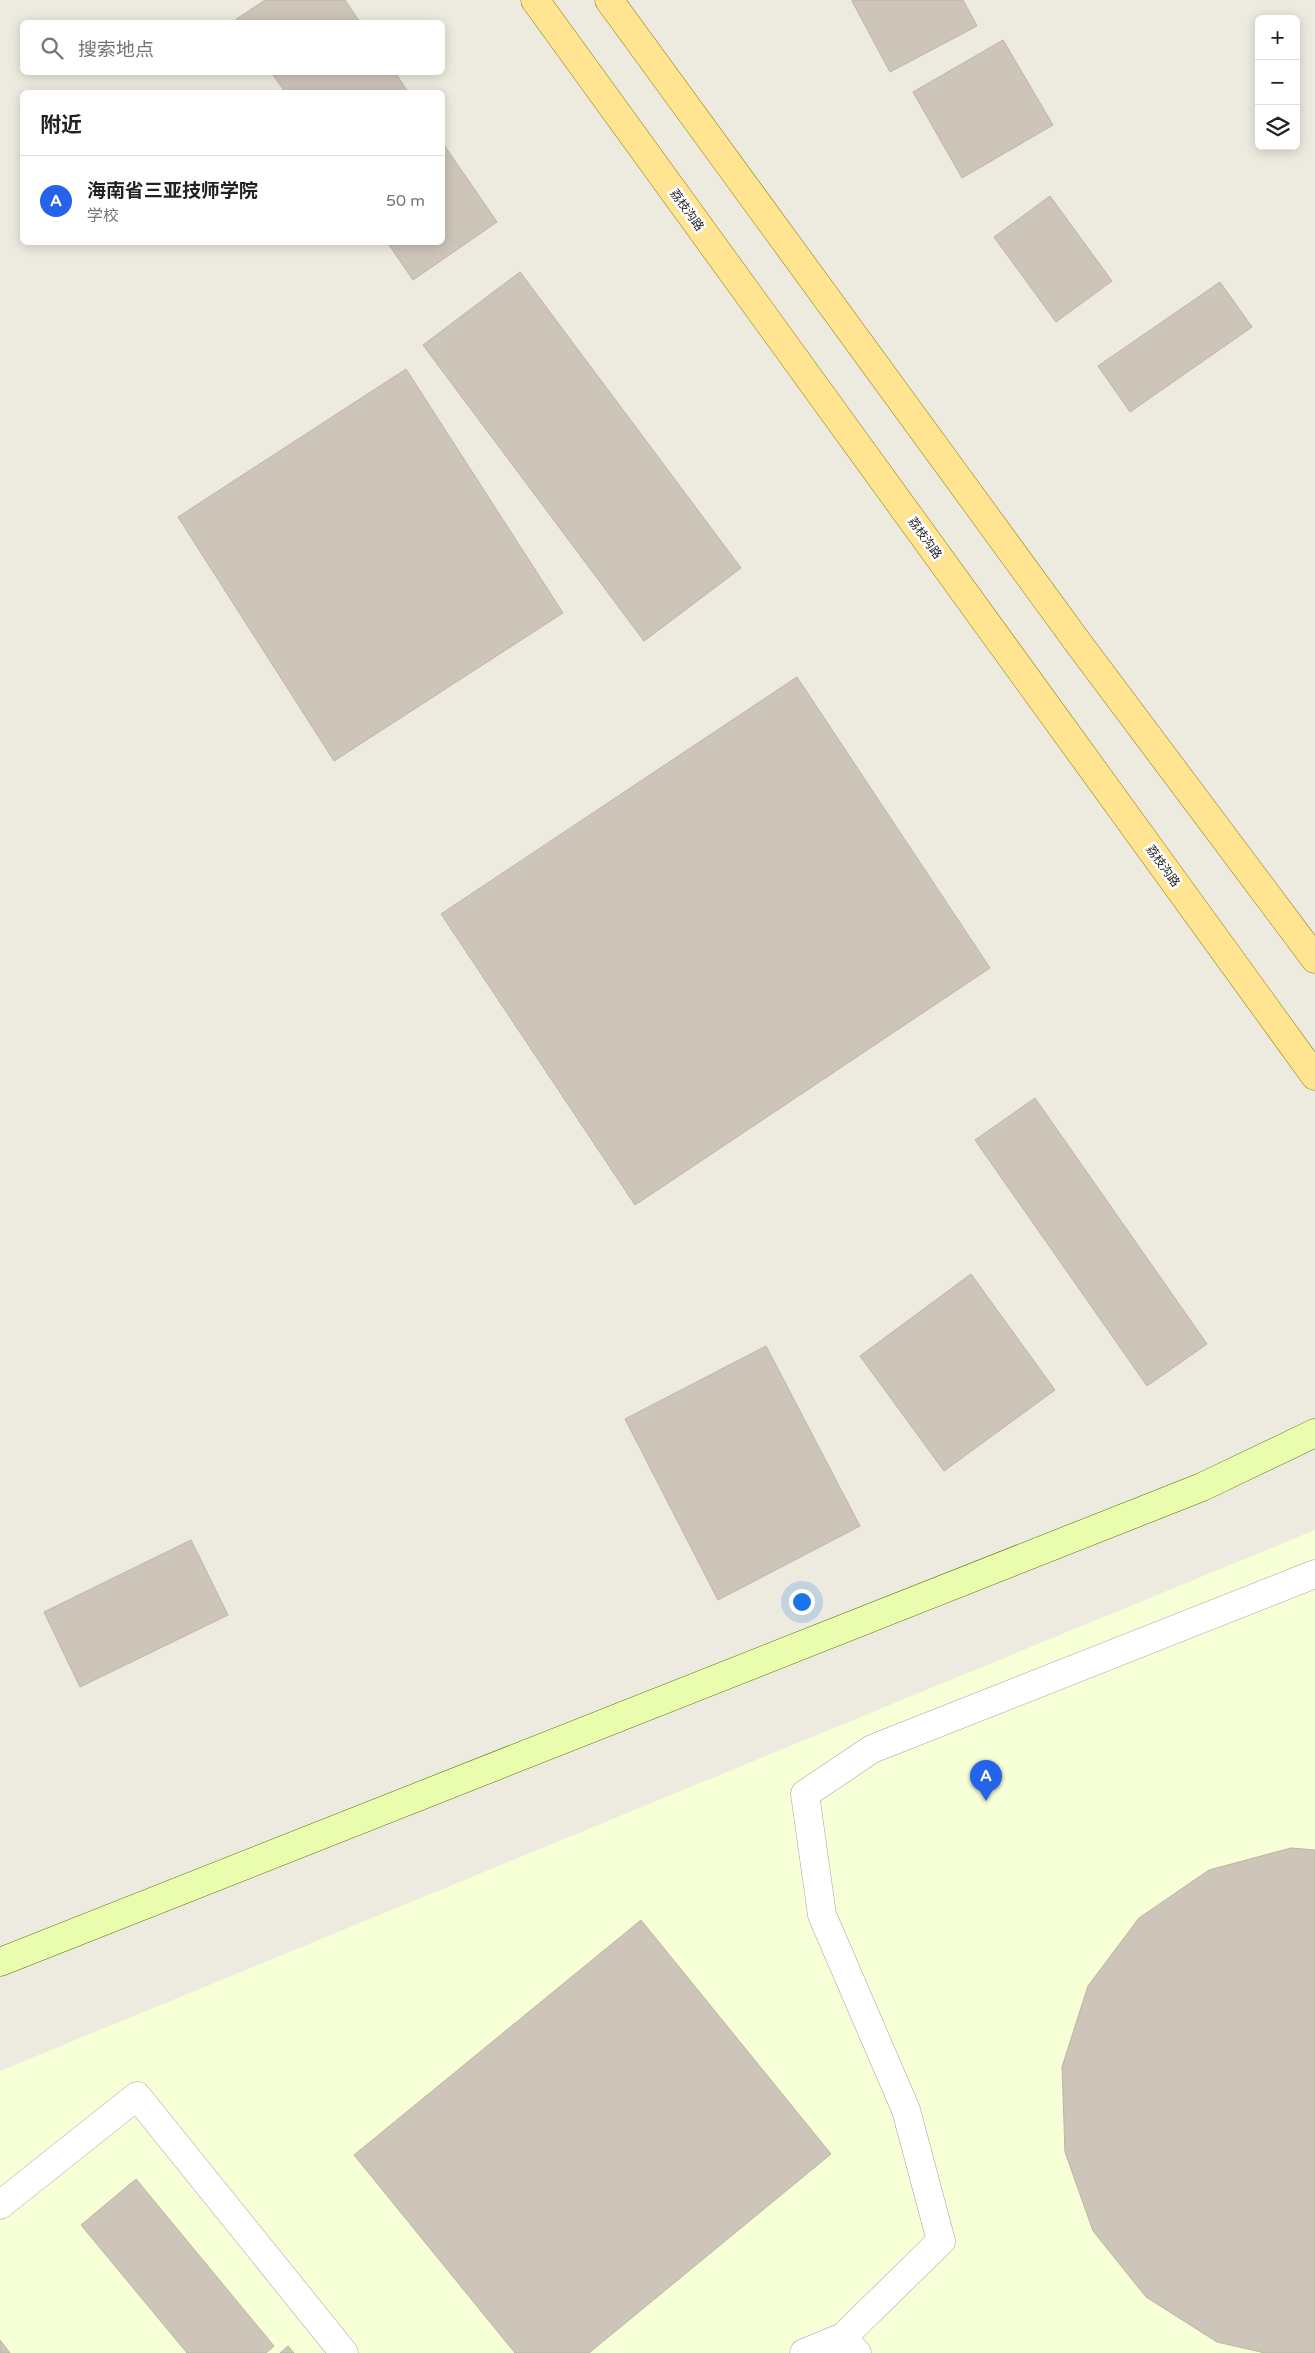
<!DOCTYPE html>
<html lang="zh">
<head>
<meta charset="utf-8">
<style>
  :root { --surface:#fff; --page:#f2f2f2; --text:#222; --muted:#767676; --line:#e0e0e0; --accent:#2563eb }
  body { margin:0; font-family:"Varela Round","Noto Sans SC",sans-serif; background:var(--page); color:var(--text) }
  .controls { position:absolute; right:15px; top:15px; display:grid; overflow:hidden; border-radius:8px; box-shadow:0 2px 12px #0003 }
  .controls button { width:45px; height:45px; display:grid; place-items:center; padding:0; border:0; border-bottom:1px solid var(--line); background:var(--surface); color:var(--text); font:25px sans-serif }
  .you { position:absolute; left:801px; top:1601px; width:18px; height:18px; margin:-12px; border:4px solid #fff; border-radius:50%; background:#1a73e8; box-shadow:0 0 0 8px #1a73e833 }
  .badge { display:grid; place-items:center; width:32px; height:32px; border-radius:50%; background:var(--accent); color:#fff; font-size:16px; font-weight:700 }
  .pin { position:absolute; translate:-50% -41px; filter:drop-shadow(0 1px 2px #0008) }
  .pin::after { content:''; position:absolute; top:26px; width:18px; height:15px; background:inherit; clip-path:polygon(0 0,100% 0,50% 100%) }
  .list { margin:0; padding:0; list-style:none }
  h2 { display:flex; justify-content:space-between; align-items:center; height:65px; margin:0; padding:0 20px; font-size:21px }
  h2 small { font-size:16px; font-weight:400; color:var(--muted) }
  .list li { display:grid; grid-template-columns:32px 1fr auto; gap:15px; align-items:center; box-sizing:border-box; height:90px; padding:0 20px; border-top:1px solid var(--line) }
  .list b { display:block; font-size:19px; white-space:nowrap }
  .list p { margin:0; font-size:16px; white-space:nowrap; color:var(--muted) }
  .list em { font-size:16px; font-style:normal; color:var(--muted) }
  .icon { flex:none; width:28px; height:28px; fill:none; stroke:currentColor; stroke-width:2; stroke-linecap:round; stroke-linejoin:round }
  .map { position:relative; flex:none; width:1315px; height:2353px; overflow:hidden }
  .search { position:absolute; background:var(--surface); box-shadow:0 2px 12px #0003; left:20px; top:20px; width:425px; height:55px; display:flex; align-items:center; gap:12px; box-sizing:border-box; padding:0 18px; border-radius:8px; color:var(--muted); font-size:19px }
  .panel { position:absolute; background:var(--surface); box-shadow:0 2px 12px #0003; left:20px; top:90px; width:425px; height:155px; border-radius:8px }
  .map>svg:first-child { display:block }
  .education { fill:#f7ffd6 }
  .building { fill:#cdc5b9; stroke:#bfb4a1 }
  .lines { fill:none; stroke-linecap:round; stroke-linejoin:round }
  .street-casing { stroke:#a2a2a2; stroke-width:29 }
  .secondary-casing { stroke:#517300; stroke-width:29 }
  .primary-casing { stroke:#917c00; stroke-width:29 }
  .street { stroke:#fff; stroke-width:28 }
  .secondary { stroke:#eafcae; stroke-width:28 }
  .primary { stroke:#ffe492; stroke-width:28 }
  .labels { text-anchor:middle; dominant-baseline:central; stroke-width:5; stroke-linejoin:round; paint-order:stroke }
  .street-label { font-size:12px; fill:#1b1b1b; stroke:#fff }
</style>
</head>
<body>
<div class="map">
<svg width="1315" height="2353" viewBox="0 0 1315 2353">
  <rect width="100%" height="100%" fill="#edebdf"/>
  <path class="education" d="M 1315,1530 L 1315,2353 L 0,2353 L 0,2071 Z"/>
  <path class="building" d="M 265,0 L 345,0 L 360,22 L 237,22 L 235,20 Z
    M 855,0 L 963,0 L 977,26 L 890,72 L 852,1 Z
    M 1003,40 L 1053,125 L 962,178 L 913,92 Z
    M 271,72 L 395,72 L 408,92 L 285,92 Z
    M 442,142 L 497,222 L 413,280 L 387,242 L 442,242 Z
    M 1050,196 L 1112,281 L 1056,322 L 994,237 Z
    M 520,272 L 741,568 L 644,641 L 423,345 Z
    M 1220,282 L 1252,327 L 1130,412 L 1098,366 Z
    M 406,369 L 563,613 L 334,761 L 178,517 Z
    M 797,677 L 990,968 L 635,1205 L 441,914 Z
    M 1035,1098 L 1207,1344 L 1147,1386 L 975,1140 Z
    M 971,1274 L 1055,1390 L 944,1471 L 860,1356 Z
    M 766,1346 L 860,1526 L 718,1600 L 625,1419 Z
    M 191,1540 L 228,1615 L 80,1687 L 44,1612 Z
    M 1291,1848 L 1315,1850 L 1315,2353 L 1265,2353 L 1217,2342 L 1146,2297 L 1093,2231 L 1065,2152 L 1062,2067 L 1088,1986 L 1139,1918 L 1209,1870 Z
    M 641,1920 L 831,2154 L 589,2353 L 515,2353 L 354,2155 Z
    M 136,2179 L 274,2346 L 266,2353 L 187,2353 L 81,2225 Z
    M 0,2340 L 10,2353 L 0,2353 Z
    M 288,2346 L 294,2353 L 280,2353 Z"/>
  <g class="lines">
    <defs>
      <path id="street" d="M 0,2205 L 137,2096 L 344,2353
        M 843,2337 L 941,2241 L 906,2110 L 822,1915 L 805,1794 L 872,1749 L 1315,1574
        M 804,2353 L 843,2337 L 857,2353"/>
      <path id="secondary" d="M 0,1962 L 1202,1487 L 1315,1433"/>
      <path id="primary" d="M 535,0 L 1315,1076
        M 609,0 L 1079,644 L 1315,959"/>
    </defs>
    <use href="#street" class="street-casing"/>
    <use href="#secondary" class="secondary-casing"/>
    <use href="#primary" class="primary-casing"/>
    <use href="#street" class="street"/>
    <use href="#secondary" class="secondary"/>
    <use href="#primary" class="primary"/>
  </g>
  <g class="labels">
    <g class="street-label">
      <text transform="translate(687 210) rotate(54)">荔枝沟路</text>
      <text transform="translate(925 538) rotate(54)">荔枝沟路</text>
      <text transform="translate(1163 866) rotate(54)">荔枝沟路</text>
    </g>
  </g>
</svg>
<div class="controls">
<button>+</button>
<button>−</button>
<button><svg class="icon" aria-label="layers" viewBox="0 0 24 24"><path d="M12 4l9 5-9 5-9-5zM3 14l9 5 9-5"/></svg></button>
</div>
<div class="you"></div>
<div class="pin badge" style="left:986px;top:1801px">A</div>
<div class="search"><svg class="icon" aria-label="search" viewBox="0 0 24 24"><circle cx="10" cy="10" r="6"/><path d="M15 15l6 6"/></svg>搜索地点</div>
<section class="panel">
<h2>附近<small></small></h2>
<ul class="list">
<li><span class="badge">A</span><div><b>海南省三亚技师学院</b><p>学校</p></div><em>50 m</em></li>
</ul>
</section>
</div>
</body>
</html>
